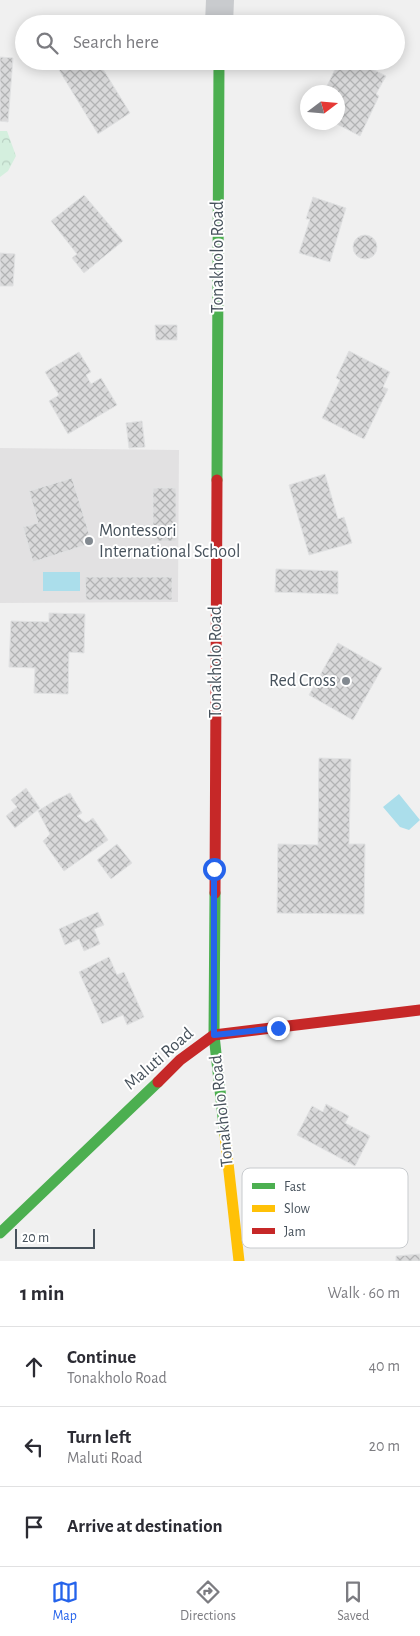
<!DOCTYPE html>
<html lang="en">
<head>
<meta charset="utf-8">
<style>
  :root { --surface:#fff; --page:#f2f2f3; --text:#2b2b33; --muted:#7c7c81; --line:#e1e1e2; --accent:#2563eb }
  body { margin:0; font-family:"Alegreya Sans",sans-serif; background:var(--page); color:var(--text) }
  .compass { position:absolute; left:300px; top:85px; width:45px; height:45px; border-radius:50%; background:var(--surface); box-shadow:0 2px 12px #0003; rotate:74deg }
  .scale { position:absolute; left:15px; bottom:12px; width:80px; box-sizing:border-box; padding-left:5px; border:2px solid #47525c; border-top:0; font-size:14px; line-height:18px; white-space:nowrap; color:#47525c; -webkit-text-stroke:4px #fff; paint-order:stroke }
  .stop { position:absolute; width:15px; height:15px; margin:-11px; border:4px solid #2563eb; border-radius:50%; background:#fff }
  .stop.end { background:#2563eb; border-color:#fff; box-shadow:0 1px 5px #0008 }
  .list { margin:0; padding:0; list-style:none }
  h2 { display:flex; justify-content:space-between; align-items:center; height:65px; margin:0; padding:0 20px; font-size:21px }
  h2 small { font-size:16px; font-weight:400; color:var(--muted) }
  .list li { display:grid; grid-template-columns:32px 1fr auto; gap:15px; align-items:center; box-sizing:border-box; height:80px; padding:0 20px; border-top:1px solid var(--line) }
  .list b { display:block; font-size:19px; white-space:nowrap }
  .list p { margin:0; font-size:16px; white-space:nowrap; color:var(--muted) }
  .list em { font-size:16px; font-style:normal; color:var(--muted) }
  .icon { flex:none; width:28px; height:28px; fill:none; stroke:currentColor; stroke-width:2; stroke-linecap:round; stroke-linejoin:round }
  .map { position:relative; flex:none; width:420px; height:1261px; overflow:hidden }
  .search { position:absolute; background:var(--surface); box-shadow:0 2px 12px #0003; left:15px; right:15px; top:15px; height:55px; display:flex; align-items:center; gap:12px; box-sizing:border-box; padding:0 18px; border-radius:28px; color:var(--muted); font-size:19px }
  .sheet { height:305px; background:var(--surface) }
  nav { display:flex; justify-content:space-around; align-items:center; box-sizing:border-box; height:70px; border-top:1px solid var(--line); background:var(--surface); font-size:14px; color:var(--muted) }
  nav a { display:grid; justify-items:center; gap:2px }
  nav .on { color:var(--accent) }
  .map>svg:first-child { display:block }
  .education { fill:#e2e1e2 }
  .forest { fill:url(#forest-crowns) }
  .water { fill:#abdeeb }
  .building { fill:url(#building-cross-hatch); stroke:#e1e2e3 }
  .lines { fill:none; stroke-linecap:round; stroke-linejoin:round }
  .street { stroke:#c9cbce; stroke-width:28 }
  .fast { stroke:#4caf50; stroke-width:11 }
  .slow { stroke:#ffc107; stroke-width:11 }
  .jam { stroke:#c62828; stroke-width:11 }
  .route { stroke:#2563eb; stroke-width:6 }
  .poi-dot { fill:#828990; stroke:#fff; stroke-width:2 }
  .labels { text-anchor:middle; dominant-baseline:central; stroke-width:4; stroke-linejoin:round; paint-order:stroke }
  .street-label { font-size:18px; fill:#47525c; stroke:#fff }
  .poi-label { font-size:18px; fill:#47525c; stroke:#fff; text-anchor:start }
  .key { fill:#fff; stroke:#c8cbce; stroke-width:1 }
  .key-label { font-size:14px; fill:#47525c }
</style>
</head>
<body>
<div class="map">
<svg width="420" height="1261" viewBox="0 0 420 1261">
  <defs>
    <pattern id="forest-crowns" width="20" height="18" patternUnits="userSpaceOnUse" patternTransform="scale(1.25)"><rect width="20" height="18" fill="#d4efde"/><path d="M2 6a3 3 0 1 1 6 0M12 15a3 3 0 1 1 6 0" fill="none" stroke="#b7cfc1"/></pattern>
    <pattern id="building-cross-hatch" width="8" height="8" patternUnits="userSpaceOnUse" patternTransform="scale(1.25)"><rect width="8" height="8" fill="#d9d9da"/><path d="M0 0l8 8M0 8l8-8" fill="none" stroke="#b2b3b4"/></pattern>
  </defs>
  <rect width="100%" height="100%" fill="#f0f0f0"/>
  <path class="education" d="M 0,448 L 179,450 L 178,602 L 0,603 Z"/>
  <path class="forest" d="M 0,131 L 7,131 L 16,156 L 8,171 L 0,177 Z"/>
  <path class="water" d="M 43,572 L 80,572 L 80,591 L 43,591 Z
    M 399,794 L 420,820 L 409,830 L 400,827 L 383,807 Z"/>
  <path class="building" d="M 0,57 L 13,58 L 8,122 L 0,121 Z
    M 62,61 L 98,61 L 130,113 L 98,134 L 56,65 Z
    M 339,61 L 359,70 L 362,64 L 386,76 L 376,94 L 379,96 L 360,136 L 333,122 L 338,122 L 338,92 L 331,92 L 333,89 L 327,86 Z
    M 84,195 L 123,241 L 84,273 L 72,258 L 77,254 L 51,221 Z
    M 313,197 L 346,208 L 330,262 L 299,253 L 310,219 L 306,219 Z
    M353 247a12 12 0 1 1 24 0a12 12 0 1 1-24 0Z
    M 0,253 L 15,254 L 13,286 L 0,286 Z
    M 155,325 L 177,325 L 177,340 L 156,340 Z
    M 349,351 L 390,372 L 383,387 L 388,389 L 364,439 L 322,418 L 340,380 L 336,378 Z
    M 79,352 L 91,372 L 86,375 L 91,384 L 101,378 L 117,405 L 68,434 L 49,401 L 59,395 L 45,372 Z
    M 142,421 L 145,447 L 129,448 L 126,423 Z
    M 325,474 L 338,519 L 344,517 L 352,543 L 309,555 L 289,485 Z
    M 72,478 L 92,543 L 33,562 L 23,527 L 38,523 L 29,491 Z
    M 153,488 L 176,488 L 176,541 L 153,541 Z
    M 276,569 L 338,571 L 338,594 L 275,592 Z
    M 85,577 L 172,577 L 172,600 L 86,600 Z
    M 49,613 L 85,614 L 84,653 L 69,652 L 68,694 L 34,693 L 35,668 L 9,667 L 11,621 L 49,622 Z
    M 338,643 L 382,668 L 353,720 L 309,695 Z
    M 319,758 L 351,759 L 349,844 L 365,844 L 364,914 L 277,913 L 278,844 L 318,845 Z
    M 26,788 L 40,808 L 15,828 L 6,816 L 17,807 L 11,800 Z
    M 70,793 L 82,813 L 77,816 L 86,823 L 93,818 L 108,840 L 64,871 L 43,841 L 50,834 L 38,811 L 54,801 Z
    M 117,844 L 132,863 L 111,879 L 97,860 Z
    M 98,912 L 104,925 L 94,929 L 100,944 L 84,951 L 79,939 L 65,945 L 59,929 Z
    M 109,957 L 117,975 L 124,972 L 144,1017 L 127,1025 L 123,1015 L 102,1024 L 79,972 Z
    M 326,1104 L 349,1116 L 345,1123 L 370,1136 L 355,1166 L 297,1135 L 312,1106 L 323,1112 Z
    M 420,1254 L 420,1261 L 396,1261 L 396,1256 Z"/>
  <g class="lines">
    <path class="street" d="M 219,24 L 220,0"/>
    <path class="fast" d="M 217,480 L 219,61
      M 215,893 L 214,1035 L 225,1136
      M 0,1233 L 158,1082"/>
    <path class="slow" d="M 225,1136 L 239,1261"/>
    <path class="jam" d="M 215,893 L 217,480
      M 158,1082 L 180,1060 L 214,1035 L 420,1010"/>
  </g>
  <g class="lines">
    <path class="route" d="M 214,869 L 214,1035 L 278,1028"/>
  </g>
  <g class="poi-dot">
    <circle cx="89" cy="541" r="5"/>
    <circle cx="346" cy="681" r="5"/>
  </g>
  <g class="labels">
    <g class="street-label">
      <text transform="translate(218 257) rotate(-90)">Tonakholo Road</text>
      <text transform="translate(216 662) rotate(-90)">Tonakholo Road</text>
      <text transform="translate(159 1059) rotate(-41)">Maluti Road</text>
      <text transform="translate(222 1111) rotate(-96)">Tonakholo Road</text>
    </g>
    <g class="poi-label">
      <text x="99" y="531">Montessori<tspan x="99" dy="21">International School</tspan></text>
      <text x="336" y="681" text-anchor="end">Red Cross</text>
    </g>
  </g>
  <rect x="242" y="1168" width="166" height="80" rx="8" class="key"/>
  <rect x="252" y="1183" width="23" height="6" fill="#4caf50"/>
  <rect x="252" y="1205" width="23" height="7" fill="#ffc107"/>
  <rect x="252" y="1228" width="23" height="6" fill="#c62828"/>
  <g class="key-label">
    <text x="284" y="1191">Fast</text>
    <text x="284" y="1213">Slow</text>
    <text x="284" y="1236">Jam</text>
  </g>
</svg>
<svg class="compass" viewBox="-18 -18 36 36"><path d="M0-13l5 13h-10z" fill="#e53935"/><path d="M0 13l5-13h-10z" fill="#7c7c81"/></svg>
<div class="scale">20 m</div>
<div class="stop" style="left:214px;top:869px"></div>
<div class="stop end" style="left:278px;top:1028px"></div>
<div class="search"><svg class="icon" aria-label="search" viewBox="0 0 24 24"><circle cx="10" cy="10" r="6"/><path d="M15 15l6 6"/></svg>Search here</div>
</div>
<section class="sheet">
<h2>1 min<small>Walk · 60 m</small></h2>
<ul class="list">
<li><svg class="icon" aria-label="ahead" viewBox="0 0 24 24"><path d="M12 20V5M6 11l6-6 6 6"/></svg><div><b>Continue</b><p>Tonakholo Road</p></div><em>40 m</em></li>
<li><svg class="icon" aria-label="left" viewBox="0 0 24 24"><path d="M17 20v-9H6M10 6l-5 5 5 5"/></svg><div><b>Turn left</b><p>Maluti Road</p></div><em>20 m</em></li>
<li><svg class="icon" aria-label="arrive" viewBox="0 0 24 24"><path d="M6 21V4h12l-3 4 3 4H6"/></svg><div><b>Arrive at destination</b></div></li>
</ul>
</section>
<nav>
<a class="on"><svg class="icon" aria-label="map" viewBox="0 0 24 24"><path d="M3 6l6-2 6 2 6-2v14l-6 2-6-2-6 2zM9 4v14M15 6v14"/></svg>Map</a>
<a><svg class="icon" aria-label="directions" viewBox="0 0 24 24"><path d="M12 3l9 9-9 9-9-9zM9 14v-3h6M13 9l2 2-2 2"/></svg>Directions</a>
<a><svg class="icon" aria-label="saved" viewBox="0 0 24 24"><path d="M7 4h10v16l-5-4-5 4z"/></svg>Saved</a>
</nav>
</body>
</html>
